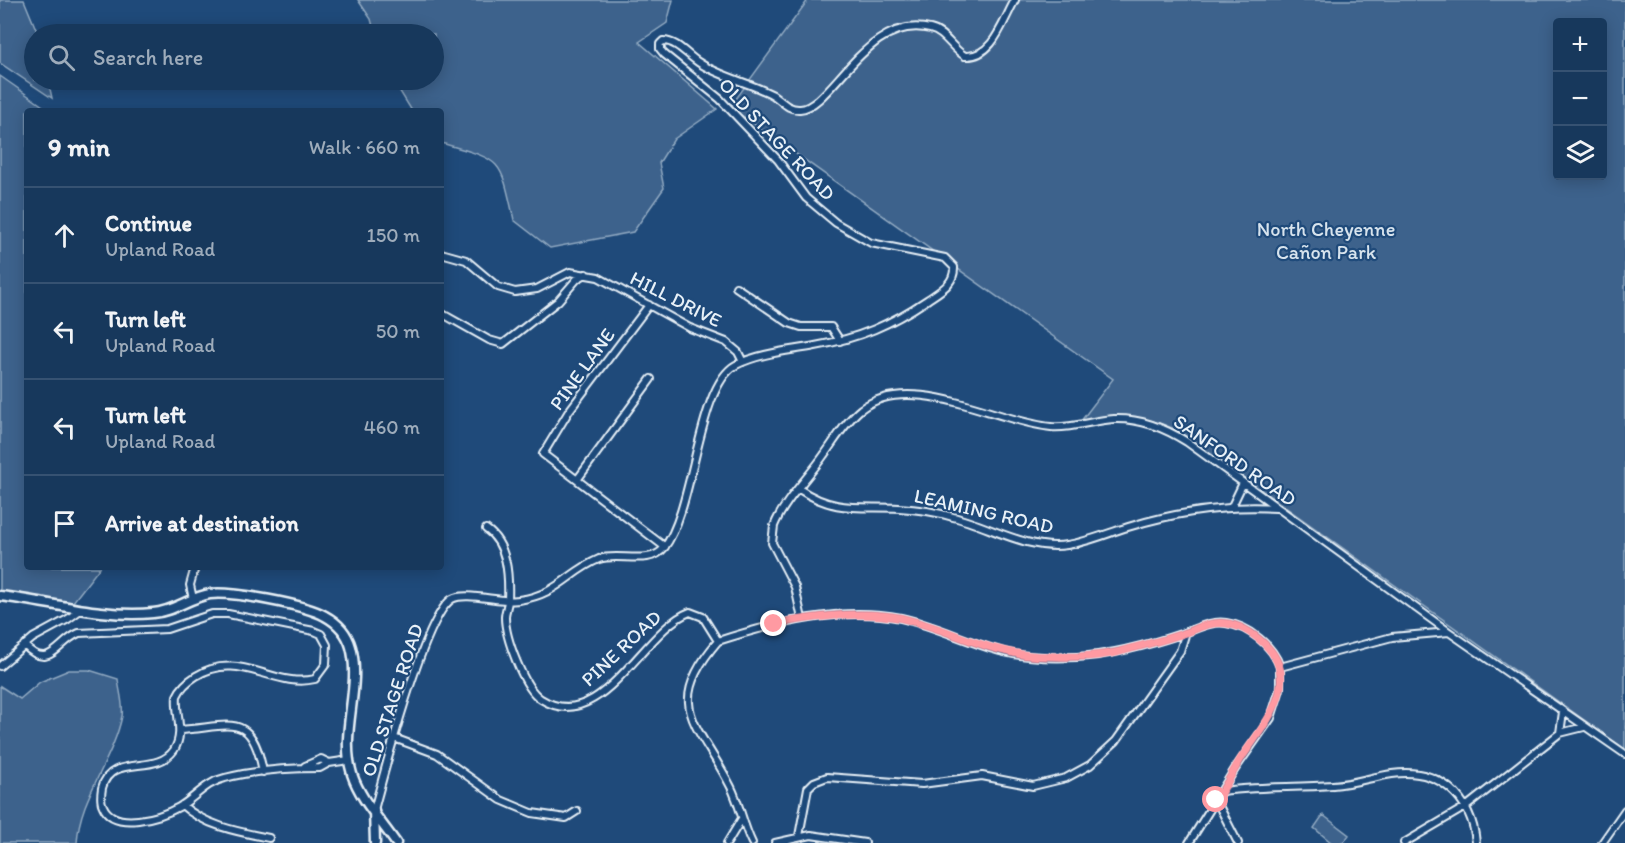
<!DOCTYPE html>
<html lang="en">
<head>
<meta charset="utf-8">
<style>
  :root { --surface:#17385c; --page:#244365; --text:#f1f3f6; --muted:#9eacbb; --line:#365272 }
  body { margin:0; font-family:Itim,sans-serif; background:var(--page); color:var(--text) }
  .controls { position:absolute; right:18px; top:18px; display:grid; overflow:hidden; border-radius:6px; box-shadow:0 3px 15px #0003 }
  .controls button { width:54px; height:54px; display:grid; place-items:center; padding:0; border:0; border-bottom:2px solid var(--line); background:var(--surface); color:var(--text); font:30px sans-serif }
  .stop { position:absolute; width:18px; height:18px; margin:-14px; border:4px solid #ff9aa2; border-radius:50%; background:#fff }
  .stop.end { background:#ff9aa2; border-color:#fff; box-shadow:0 2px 6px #0008 }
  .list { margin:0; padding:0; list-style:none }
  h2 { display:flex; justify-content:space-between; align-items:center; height:78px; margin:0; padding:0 24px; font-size:26px }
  h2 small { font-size:20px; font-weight:400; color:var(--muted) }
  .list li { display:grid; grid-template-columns:39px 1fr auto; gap:18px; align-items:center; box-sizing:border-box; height:96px; padding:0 24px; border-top:2px solid var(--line) }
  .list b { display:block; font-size:22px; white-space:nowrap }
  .list p { margin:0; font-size:20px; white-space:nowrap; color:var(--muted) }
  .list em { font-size:20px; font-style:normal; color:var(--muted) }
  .icon { flex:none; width:33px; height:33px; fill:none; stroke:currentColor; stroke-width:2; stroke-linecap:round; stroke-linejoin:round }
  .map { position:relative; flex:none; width:1625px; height:843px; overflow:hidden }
  .search { position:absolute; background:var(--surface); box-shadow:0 3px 15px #0003; left:24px; top:24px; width:420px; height:66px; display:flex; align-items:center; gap:15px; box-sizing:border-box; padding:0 21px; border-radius:33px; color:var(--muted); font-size:22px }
  .panel { position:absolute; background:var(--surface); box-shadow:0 3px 15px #0003; left:24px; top:108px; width:420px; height:462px; border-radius:6px }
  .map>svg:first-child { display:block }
  .green { fill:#3c628c; stroke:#92aac2; stroke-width:1.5; fill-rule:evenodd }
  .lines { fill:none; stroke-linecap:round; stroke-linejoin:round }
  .minor-casing { stroke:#e8f1f8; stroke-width:10 }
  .tertiary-casing { stroke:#e8f1f8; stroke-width:13 }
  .minor { stroke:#1f4a7a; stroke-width:6 }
  .tertiary { stroke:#1f4a7a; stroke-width:8 }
  .route { stroke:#ff9aa2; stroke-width:8 }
  .labels { text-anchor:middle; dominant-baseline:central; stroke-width:4.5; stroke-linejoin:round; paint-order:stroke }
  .street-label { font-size:20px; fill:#e8f1f8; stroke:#1f4a7a }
  .park-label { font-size:20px; fill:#d7e3ed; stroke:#1f4a7a }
</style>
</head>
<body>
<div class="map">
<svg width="1625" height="843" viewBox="0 0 1625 843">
  <rect width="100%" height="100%" fill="#1f4a7a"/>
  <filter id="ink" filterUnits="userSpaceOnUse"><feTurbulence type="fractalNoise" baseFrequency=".0167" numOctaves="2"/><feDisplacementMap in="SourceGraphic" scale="12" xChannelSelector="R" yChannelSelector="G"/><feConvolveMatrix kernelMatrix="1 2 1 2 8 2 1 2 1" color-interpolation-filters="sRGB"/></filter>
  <g filter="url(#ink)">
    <path class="green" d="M 0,0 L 24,0 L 38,34 L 34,34 L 34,80 L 48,80 L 52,98 L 0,63 Z
      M 358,0 L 673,0 L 667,23 L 639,42 L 717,109 L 674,139 L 659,163 L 664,188 L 633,232 L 550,248 L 514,220 C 500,157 503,161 441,143 L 441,111 L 412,111 L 393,80 L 434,80 L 434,34 L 375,34 L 371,19 Z
      M 808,0 L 1625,0 L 1625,749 L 1177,430 C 1144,415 1116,411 1081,421 L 1113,379 L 730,107 ZM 1558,22 L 1602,22 L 1602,176 L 1558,176 Z
      M 0,76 L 50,111 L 27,111 L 27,567 L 100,567 L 73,602 L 0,592 Z
      M 69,670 L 89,670 L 118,679 C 119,690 124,705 122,716 C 113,760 79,798 77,843 L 0,843 L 0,686 L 20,699 L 40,682 Z
      M 1323,815 L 1349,835 L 1343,843 L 1332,843 L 1314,828 Z"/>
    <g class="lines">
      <defs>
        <path id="minor" d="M 441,253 L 466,260 L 498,287 L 515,292 L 537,289 L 570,272 L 598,277 L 690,328 L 726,342 L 738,352 L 743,362
          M 736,287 L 789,323 L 801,327 L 831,327 L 840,341
          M 649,305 L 569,411 L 543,454 L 665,547
          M 441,313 L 489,340 L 503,344 L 558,301 L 577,279 L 586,274
          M 577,480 L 651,379
          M 799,489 C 835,513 859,506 899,508 C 917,509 936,512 953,517 C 990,526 1028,551 1067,545 C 1088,542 1108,533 1128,527 C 1177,512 1225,505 1276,508
          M 1232,506 L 1243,483
          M 486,529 C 508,544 509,576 508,600 C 508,606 505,611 505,617 C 505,637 524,689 541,699 C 601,737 643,629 690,612 L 703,617 L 718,641
          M 193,599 L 190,585 L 195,567
          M 802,619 L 795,587 L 772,543 L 774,526 C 784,501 808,478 824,455 C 835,440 846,421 861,409 C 911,371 997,422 1051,427 C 1072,429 1093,420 1114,419 C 1141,418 1165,428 1187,442 L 1449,632 L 1625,754
          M 24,645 C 50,672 57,642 79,633 L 167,629 L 212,614 L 228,614 L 314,631 L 321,634 L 327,645 L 326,664 L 315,679 C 274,689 239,649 196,676 C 188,681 181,687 177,696 C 175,714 185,733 174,750 C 156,776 110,753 102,788 C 101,794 100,801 103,806 C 114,832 161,817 179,807 C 195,798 206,782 225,778 C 256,770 289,768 320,768 L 329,763 L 349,760
          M 0,666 L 33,638 L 68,619 L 79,611
          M 180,730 C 230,727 252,710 263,772
          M 1560,733 L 1563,712
          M 394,738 L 437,754 L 501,800 L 532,813 L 566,818 L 577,811
          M 305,766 L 321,759 L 329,763
          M 1223,791 C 1259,786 1296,788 1333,785 C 1353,784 1372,777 1392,774 C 1439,767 1472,797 1476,843
          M 1216,800 L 1238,843
          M 182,805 C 205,826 239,832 269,838
          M 374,810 C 384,773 424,616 452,599 C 466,591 501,603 519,600 C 559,594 568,572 599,559 C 618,552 650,566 664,548 C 695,508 697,386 736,365 C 760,353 789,351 815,346 C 860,338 890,325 927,300 C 940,291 955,284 954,267 L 945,258 L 871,243 L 836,223 L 806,198 L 778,160 L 720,99 L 664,54 L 660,49 L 660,44 L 663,41 C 677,41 687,55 698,62 C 720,77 749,82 773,95 C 782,101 788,110 800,109 C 831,108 867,13 930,29 C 945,32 952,49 965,56 C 993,58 1003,21 1015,0
          M 799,836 L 808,788 L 814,782 L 827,777 L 922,784 L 982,776 L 1033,786 L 1066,778 L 1090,765 L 1116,741 L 1180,651 L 1186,632
          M 727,843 L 741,820
          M 752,843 C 743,825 740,805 731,787 C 700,725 661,707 718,641 C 774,623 842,606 901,618 C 937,626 969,643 1004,652 C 1027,658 1054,658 1077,657 C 1114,655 1152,644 1187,632 C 1200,627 1212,621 1226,623 C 1249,626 1273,646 1280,667
          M 775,843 L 811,835 L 865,843
          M 1189,843 L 1235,769 L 1271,718 L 1280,689 L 1280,667 L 1392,637 L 1449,632
          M 1404,843 L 1467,806 L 1560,733 L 1584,727
          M 1602,843 L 1625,810"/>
        <path id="tertiary" d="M 0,596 C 51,602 102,618 153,613 C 173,612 190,597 210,594 C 231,591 307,605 325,616 C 338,623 347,633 351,647 C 362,688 339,733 352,774 C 360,799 381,821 396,843
          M 374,810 L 375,843"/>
      </defs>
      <use href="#minor" class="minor-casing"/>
      <use href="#tertiary" class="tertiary-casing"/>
      <use href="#minor" class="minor"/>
      <use href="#tertiary" class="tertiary"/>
    </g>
  </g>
  <g class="lines" filter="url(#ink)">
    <path class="route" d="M 774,624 C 814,617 860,610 901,618 C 947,628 988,653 1036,656 C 1063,657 1091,658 1118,652 C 1140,646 1165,640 1188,632 C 1198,628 1207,623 1218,623 C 1233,622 1248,630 1259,639 C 1306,677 1267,721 1242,757 C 1233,771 1226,786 1216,800"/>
  </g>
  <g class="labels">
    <g class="street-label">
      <text transform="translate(777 139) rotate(47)">OLD STAGE ROAD</text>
      <text transform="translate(676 299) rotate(27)">HILL DRIVE</text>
      <text transform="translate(582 369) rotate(-54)">PINE LANE</text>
      <text transform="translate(1235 460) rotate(35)">SANFORD ROAD</text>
      <text transform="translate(984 511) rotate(13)">LEAMING ROAD</text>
      <text transform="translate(621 648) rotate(-43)">PINE ROAD</text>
      <text transform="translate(392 700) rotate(-72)">OLD STAGE ROAD</text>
    </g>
    <g class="park-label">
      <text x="1326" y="229">North Cheyenne<tspan x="1326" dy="23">Cañon Park</tspan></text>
    </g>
  </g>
</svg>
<div class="controls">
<button>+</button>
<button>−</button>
<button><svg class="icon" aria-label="layers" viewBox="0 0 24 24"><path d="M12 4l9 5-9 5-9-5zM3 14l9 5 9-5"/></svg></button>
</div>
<div class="stop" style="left:1216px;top:800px"></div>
<div class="stop end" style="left:774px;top:624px"></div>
<div class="search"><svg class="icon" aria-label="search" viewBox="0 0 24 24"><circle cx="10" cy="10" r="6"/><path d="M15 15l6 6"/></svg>Search here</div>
<section class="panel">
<h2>9 min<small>Walk · 660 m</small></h2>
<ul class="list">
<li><svg class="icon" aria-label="ahead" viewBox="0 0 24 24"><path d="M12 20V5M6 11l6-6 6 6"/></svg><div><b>Continue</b><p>Upland Road</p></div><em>150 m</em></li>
<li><svg class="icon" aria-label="left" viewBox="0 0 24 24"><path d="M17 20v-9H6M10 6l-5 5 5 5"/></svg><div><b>Turn left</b><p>Upland Road</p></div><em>50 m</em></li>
<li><svg class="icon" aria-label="left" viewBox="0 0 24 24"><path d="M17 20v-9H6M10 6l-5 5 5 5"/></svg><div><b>Turn left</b><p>Upland Road</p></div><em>460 m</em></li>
<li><svg class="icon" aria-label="arrive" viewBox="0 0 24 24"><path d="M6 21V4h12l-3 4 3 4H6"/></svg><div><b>Arrive at destination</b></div></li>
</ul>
</section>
</div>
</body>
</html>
